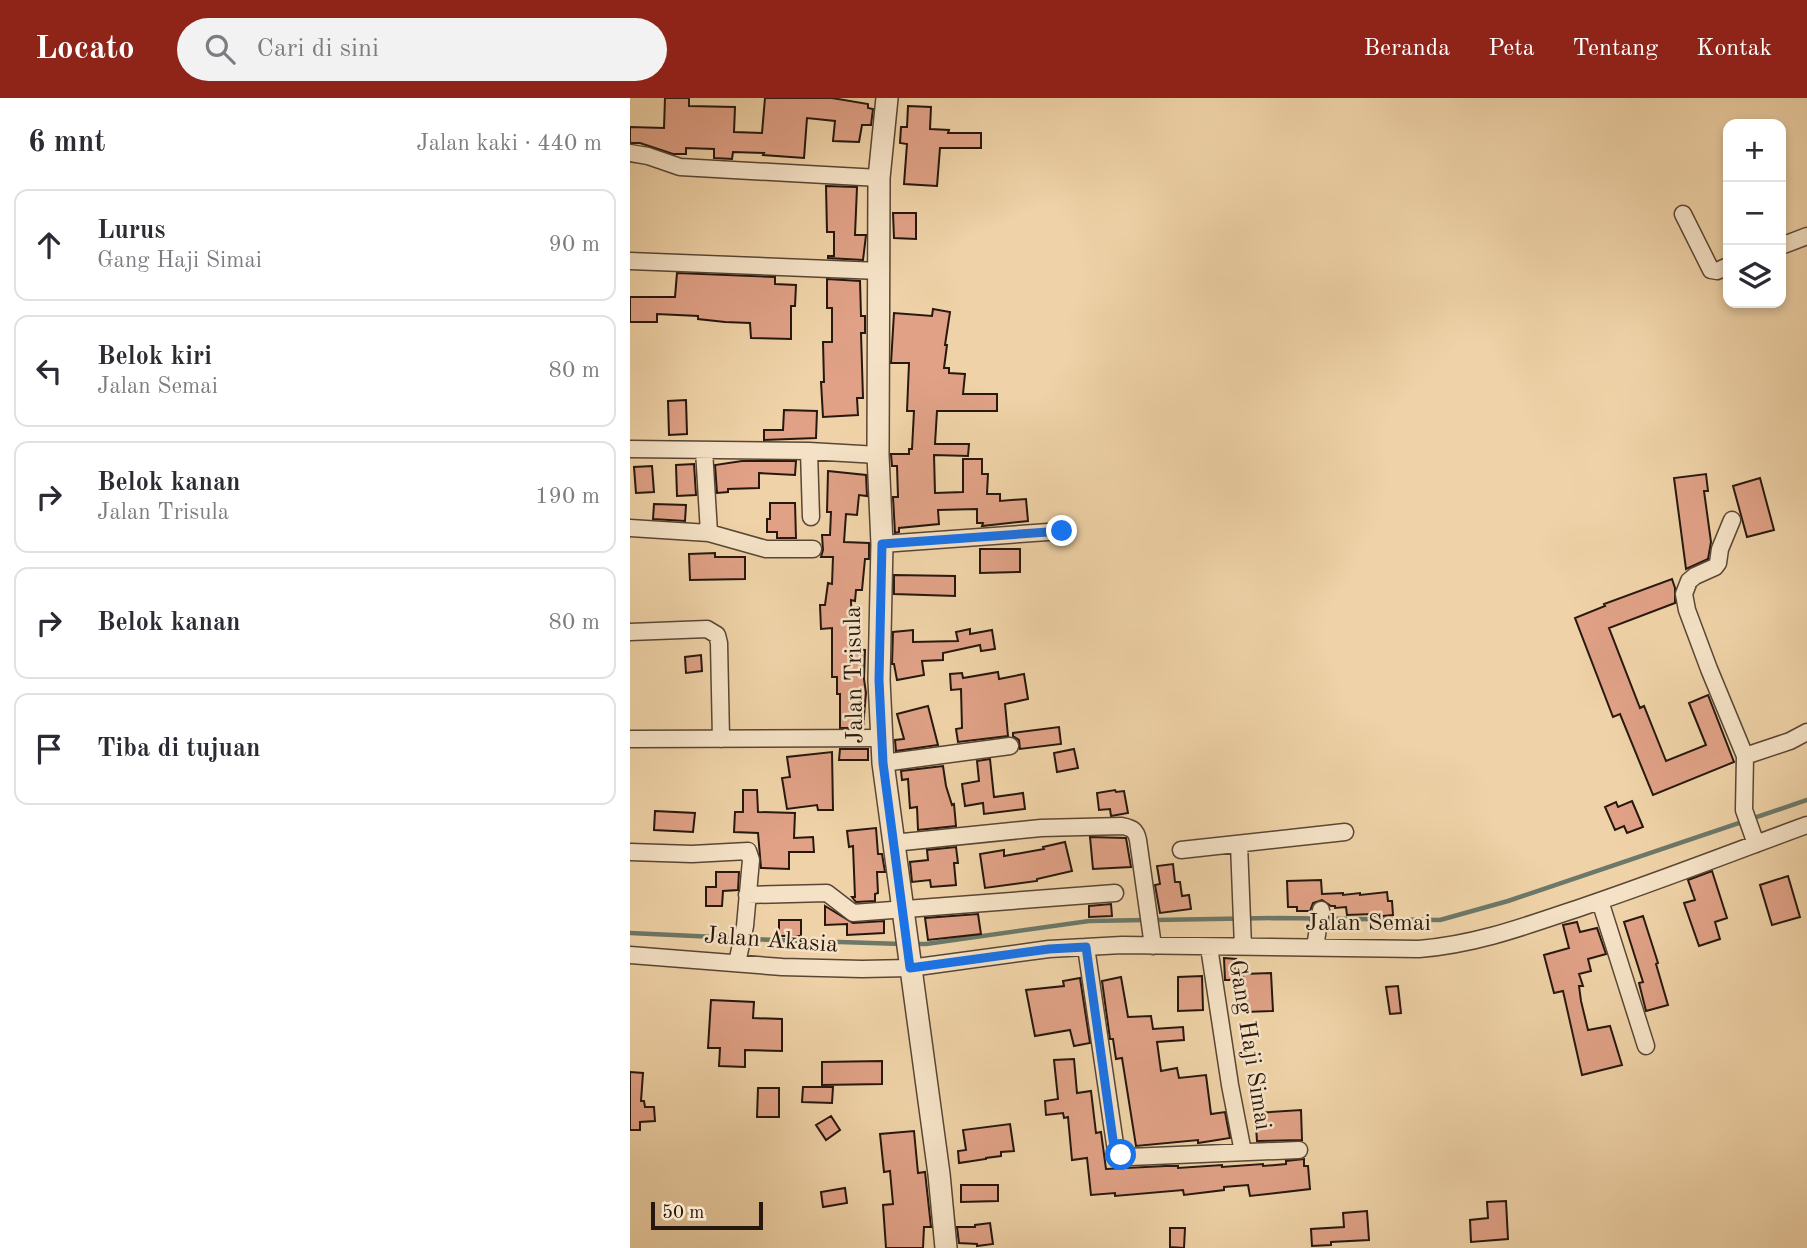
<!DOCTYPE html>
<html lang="id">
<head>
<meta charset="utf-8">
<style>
  :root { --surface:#fff; --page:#f2f2f3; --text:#2b2b33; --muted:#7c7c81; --line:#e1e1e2; --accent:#8f2418 }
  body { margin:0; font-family:"Old Standard TT",serif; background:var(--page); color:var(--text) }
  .controls { position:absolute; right:21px; top:21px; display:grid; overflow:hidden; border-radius:14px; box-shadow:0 4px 10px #0003 }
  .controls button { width:63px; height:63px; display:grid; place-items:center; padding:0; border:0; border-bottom:2px solid var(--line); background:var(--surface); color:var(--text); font:35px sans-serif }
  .scale { position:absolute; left:21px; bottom:18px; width:112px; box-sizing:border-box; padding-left:7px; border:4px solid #27180e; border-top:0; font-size:19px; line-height:24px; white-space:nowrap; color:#27180e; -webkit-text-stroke:5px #f5e2c6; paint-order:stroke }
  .stop { position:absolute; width:21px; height:21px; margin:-16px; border:5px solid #1a73e8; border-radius:50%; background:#fff }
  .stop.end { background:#1a73e8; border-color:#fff; box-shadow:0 2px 7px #0008 }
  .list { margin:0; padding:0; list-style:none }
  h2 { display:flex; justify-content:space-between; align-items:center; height:91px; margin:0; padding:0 28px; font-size:30px }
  h2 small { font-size:23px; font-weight:400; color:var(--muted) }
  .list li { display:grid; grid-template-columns:46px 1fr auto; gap:21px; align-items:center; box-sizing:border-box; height:112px; margin:0 14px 14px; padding:0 14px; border:2px solid var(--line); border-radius:14px }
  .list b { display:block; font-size:26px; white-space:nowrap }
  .list p { margin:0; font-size:23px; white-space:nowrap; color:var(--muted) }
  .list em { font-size:23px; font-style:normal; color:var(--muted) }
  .icon { flex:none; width:38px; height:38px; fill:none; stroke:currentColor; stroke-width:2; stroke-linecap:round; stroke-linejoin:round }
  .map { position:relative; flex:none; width:1177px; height:1150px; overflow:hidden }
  header { display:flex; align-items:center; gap:42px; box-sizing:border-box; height:98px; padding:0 35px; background:var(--accent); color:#fff }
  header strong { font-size:33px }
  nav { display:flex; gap:38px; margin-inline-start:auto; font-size:24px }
  .search { width:490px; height:63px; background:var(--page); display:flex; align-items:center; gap:18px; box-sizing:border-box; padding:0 24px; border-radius:38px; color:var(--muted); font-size:26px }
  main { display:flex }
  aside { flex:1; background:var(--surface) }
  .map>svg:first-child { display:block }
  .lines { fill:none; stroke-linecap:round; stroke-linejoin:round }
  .stream { stroke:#6c7869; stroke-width:4.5 }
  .building { fill:#e0a186; stroke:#27180e; stroke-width:2 }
  .minor-casing { stroke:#594634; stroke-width:19 }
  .tertiary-casing { stroke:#594634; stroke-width:24 }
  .minor { stroke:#f5e2c6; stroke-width:16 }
  .tertiary { stroke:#f5e2c6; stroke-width:21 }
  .route { stroke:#1a73e8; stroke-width:9 }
  .labels { text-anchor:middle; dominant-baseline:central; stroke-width:5; stroke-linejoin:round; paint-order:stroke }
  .street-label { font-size:24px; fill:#27180e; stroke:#f5e2c6 }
</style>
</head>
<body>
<header>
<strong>Locato</strong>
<div class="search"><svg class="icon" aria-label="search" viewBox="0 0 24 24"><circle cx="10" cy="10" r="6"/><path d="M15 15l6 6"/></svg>Cari di sini</div>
<nav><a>Beranda</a><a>Peta</a><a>Tentang</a><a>Kontak</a></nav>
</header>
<main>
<aside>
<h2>6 mnt<small>Jalan kaki · 440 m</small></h2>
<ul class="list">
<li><svg class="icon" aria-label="ahead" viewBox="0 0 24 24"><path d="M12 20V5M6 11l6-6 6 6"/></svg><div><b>Lurus</b><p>Gang Haji Simai</p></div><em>90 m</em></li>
<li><svg class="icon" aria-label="left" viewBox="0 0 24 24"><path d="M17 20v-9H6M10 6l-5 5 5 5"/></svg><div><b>Belok kiri</b><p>Jalan Semai</p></div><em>80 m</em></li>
<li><svg class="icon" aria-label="right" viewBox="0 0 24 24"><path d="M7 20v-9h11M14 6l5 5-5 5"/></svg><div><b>Belok kanan</b><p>Jalan Trisula</p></div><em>190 m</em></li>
<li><svg class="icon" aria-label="right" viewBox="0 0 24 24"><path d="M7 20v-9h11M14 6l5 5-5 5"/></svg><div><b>Belok kanan</b></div><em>80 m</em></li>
<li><svg class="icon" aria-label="arrive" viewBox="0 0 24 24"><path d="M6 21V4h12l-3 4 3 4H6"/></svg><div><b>Tiba di tujuan</b></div></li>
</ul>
</aside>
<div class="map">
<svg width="1177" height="1150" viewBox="0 0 1177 1150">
  <rect width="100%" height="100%" fill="#efd2a7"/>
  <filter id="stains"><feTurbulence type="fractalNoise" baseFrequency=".00286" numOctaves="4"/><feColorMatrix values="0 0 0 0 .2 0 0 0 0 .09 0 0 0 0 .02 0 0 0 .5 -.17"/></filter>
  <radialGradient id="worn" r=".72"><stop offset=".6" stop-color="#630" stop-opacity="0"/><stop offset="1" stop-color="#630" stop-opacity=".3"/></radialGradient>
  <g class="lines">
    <path class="stream" d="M 524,822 L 648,820 L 810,822 L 878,803 L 1177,702
      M 0,835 L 107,840
      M 116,841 L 272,846
      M 284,846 L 296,846 L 459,823 L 515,822"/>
  </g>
  <path class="building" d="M 35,0 L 59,0 L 59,8 L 105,9 L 104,34 L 132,35 L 135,0 L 202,0 L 238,6 L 238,10 L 243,11 L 241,27 L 232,27 L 229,44 L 203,43 L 205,23 L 177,20 L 174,60 L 133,57 L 134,55 L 103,54 L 102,61 L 84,60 L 84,51 L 56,50 L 56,56 L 43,56 L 10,45 L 0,45 L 0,29 L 34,30 Z
    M 278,8 L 301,9 L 300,31 L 319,32 L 318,35 L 351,35 L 351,50 L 310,50 L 307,88 L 274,86 L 277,46 L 270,45 L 271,29 L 277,29 Z
    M 196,88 L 227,89 L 225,137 L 236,137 L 233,162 L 198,160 L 198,158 L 204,158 L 204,134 L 197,134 Z
    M 263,115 L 286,115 L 286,141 L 264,140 Z
    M 47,175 L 145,179 L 145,186 L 166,187 L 165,208 L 161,208 L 161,241 L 121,240 L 120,225 L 95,224 L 68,221 L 68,218 L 27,216 L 27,224 L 0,224 L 0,199 L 45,199 Z
    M 197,181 L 230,183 L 231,218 L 235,218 L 235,235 L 231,235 L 233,300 L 227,300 L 228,317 L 193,319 L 191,284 L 194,284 L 193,244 L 202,244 L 202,210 L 197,210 Z
    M 303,211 L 320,214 L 315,247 L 317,247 L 314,270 L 319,270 L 319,275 L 335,276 L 333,296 L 367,296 L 367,313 L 307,313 L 305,346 L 339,346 L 338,358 L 304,357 L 305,395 L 333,394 L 333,361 L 352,361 L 352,376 L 358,376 L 357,396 L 370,396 L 370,403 L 396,401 L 398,423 L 352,428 L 353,425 L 347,425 L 347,411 L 308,412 L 309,426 L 269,430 L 269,434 L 265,435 L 263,399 L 268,399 L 267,368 L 262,368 L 261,356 L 279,356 L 279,351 L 282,351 L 284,313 L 277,313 L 279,265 L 261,265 L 264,215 L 302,218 Z
    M 56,302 L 57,336 L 39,337 L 38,303 Z
    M 154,312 L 187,313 L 186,340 L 134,342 L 134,332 L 153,332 Z
    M 112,363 L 166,363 L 165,377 L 129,375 L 129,390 L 98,391 L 98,394 L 87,395 L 85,367 Z
    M 64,366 L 66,397 L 47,398 L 46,367 Z
    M 22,368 L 24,394 L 6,395 L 4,369 Z
    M 198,373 L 236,377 L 237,398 L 229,397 L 227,417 L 216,416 L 214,444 L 239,445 L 239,461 L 235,461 L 232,492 L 226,492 L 225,503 L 221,502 L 222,551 L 235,552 L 234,581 L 236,595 L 233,630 L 210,630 L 210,596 L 207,596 L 207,579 L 202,579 L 202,530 L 191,531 L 190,507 L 195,507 L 198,485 L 202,486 L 203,459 L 191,459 L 193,452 L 192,437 L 200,437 L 201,414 L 197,414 Z
    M 1076,376 L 1078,393 L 1074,393 L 1081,444 L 1078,461 L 1056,471 L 1044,380 Z
    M 1130,380 L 1144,432 L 1117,439 L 1103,388 Z
    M 140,405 L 165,405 L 166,440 L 147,440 L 147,434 L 137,434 L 137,421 L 140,421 Z
    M 24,406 L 56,407 L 55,423 L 23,421 Z
    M 350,451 L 390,451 L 390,474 L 350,475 Z
    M 85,455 L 85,459 L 115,459 L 115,481 L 60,482 L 59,456 Z
    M 264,477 L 325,478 L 325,498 L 264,496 Z
    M 1042,481 L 1045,490 L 1045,505 L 979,530 L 1010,610 L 1014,608 L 1036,663 L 1076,647 L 1059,605 L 1078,597 L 1104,664 L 1023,697 L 990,616 L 983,619 L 945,520 L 975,508 L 974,506 Z
    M 340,531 L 340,536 L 362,532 L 365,551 L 351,553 L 350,547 L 313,555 L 313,562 L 292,563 L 294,577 L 267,582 L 264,566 L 262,566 L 263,534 L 283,532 L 283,544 L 328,543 L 326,534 Z
    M 71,557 L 72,573 L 56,575 L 55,559 Z
    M 368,574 L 369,581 L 394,576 L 398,601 L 375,606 L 378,638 L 328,644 L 326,631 L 332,630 L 331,591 L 321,592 L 320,576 L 332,575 L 333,580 Z
    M 298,608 L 308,647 L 266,653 L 265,642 L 274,641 L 267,616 Z
    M 429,629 L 431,646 L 390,651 L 389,642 L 383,638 L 383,635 Z
    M 210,651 L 238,651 L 238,662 L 209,662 Z
    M 444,651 L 448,670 L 427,674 L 424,655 Z
    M 202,654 L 203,712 L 188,712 L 187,707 L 157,711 L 152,680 L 160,679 L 157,659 Z
    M 360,661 L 364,699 L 393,695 L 395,711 L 354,716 L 353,705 L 335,708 L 332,686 L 349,683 L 347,663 Z
    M 313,668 L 316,688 L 322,707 L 324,706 L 326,728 L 288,732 L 287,709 L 280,710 L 278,681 L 272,682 L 271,673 Z
    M 113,692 L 127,692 L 128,714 L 165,715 L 164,740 L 183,739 L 184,754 L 159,754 L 159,771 L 131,770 L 128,735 L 104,734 L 105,714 L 113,714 Z
    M 485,692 L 486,694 L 494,693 L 498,715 L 481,718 L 480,711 L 469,712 L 467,695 Z
    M 1002,703 L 1013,729 L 997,735 L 994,728 L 985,732 L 975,709 L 986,704 L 988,709 Z
    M 25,713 L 65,715 L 63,734 L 24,732 Z
    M 246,730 L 248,756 L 252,756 L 255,774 L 247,774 L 248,795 L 245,796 L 245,803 L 226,804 L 222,799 L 225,799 L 223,748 L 219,749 L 217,733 Z
    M 460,739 L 496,740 L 501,769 L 463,771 Z
    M 435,744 L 442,773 L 407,781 L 407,783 L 355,790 L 350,756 L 374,752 L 374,758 L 414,751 L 413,749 Z
    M 326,749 L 328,765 L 324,765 L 326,787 L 301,789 L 300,782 L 282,784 L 280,764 L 298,762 L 297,752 Z
    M 543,766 L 545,784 L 550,784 L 552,798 L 559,797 L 561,811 L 530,815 L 525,787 L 530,786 L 527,768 Z
    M 1082,773 L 1097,820 L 1085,824 L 1090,841 L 1069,848 L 1054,805 L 1065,802 L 1058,782 Z
    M 86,774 L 109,774 L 108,792 L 93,793 L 92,808 L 76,808 L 76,789 L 86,789 Z
    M 1158,778 L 1170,819 L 1142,827 L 1130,787 Z
    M 691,782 L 692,796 L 713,795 L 713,797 L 730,795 L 730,797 L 757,794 L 758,803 L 762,803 L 763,817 L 742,819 L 742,816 L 717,817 L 716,809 L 705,810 L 705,808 L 701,808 L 692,802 L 683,805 L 680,813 L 667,813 L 667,809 L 658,809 L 657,783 Z
    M 481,806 L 482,818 L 459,819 L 459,808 Z
    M 195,808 L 223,825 L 254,823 L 254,835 L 217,837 L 217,826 L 195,827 Z
    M 348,816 L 351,836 L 298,842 L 295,820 Z
    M 1013,818 L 1028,865 L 1026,866 L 1038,907 L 1016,913 L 1009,885 L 1013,884 L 994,824 Z
    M 149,822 L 171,822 L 171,838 L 149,838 Z
    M 947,824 L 950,834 L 967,830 L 976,856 L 958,861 L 961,873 L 949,876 L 953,888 L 949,888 L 951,903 L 958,932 L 980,928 L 992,967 L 952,977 L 933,893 L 924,895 L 914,857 L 939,850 L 933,827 Z
    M 594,860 L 606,861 L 605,882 L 595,882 Z
    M 641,875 L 643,913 L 615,914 L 613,876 Z
    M 572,878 L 573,912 L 548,913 L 548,879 Z
    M 491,879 L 498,919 L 521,918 L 523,931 L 553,929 L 554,942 L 527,944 L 531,973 L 547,970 L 549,980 L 576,977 L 581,1016 L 595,1014 L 600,1040 L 568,1045 L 568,1042 L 506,1048 L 492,960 L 486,961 L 483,941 L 480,941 L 472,883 Z
    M 450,880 L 460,945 L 444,948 L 440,932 L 405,938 L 396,892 L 434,888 L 433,883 Z
    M 768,888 L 771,915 L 760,916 L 756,889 Z
    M 81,902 L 124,904 L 123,920 L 152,921 L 152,953 L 115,952 L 115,969 L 89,968 L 90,950 L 78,950 Z
    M 444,961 L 447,995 L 461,993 L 466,1035 L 471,1034 L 476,1071 L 536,1068 L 548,1068 L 548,1070 L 592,1067 L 592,1069 L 633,1066 L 633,1068 L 656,1066 L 656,1063 L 674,1061 L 674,1068 L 678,1068 L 680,1091 L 620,1098 L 618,1087 L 594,1089 L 594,1092 L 554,1097 L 553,1092 L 485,1098 L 485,1095 L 461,1097 L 457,1060 L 442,1062 L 438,1019 L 434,1020 L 433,1015 L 416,1017 L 415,1003 L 428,1001 L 424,962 Z
    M 252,963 L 252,986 L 192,987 L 192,964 Z
    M 0,974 L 13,975 L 11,1003 L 14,1003 L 15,1009 L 24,1009 L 25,1023 L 10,1024 L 10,1032 L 0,1032 Z
    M 173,989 L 203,989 L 202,1005 L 172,1004 Z
    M 128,990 L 149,990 L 149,1019 L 127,1019 Z
    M 671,1012 L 672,1042 L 627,1043 L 625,1015 Z
    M 201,1018 L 210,1032 L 196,1042 L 186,1027 Z
    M 380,1026 L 384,1053 L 371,1054 L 371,1058 L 356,1060 L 356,1061 L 329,1065 L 328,1053 L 336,1052 L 333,1032 Z
    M 284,1033 L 288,1075 L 295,1074 L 301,1129 L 294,1129 L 293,1150 L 256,1150 L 253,1107 L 263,1106 L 260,1073 L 254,1074 L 250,1036 Z
    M 331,1087 L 368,1087 L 368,1103 L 331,1104 Z
    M 215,1090 L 217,1105 L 193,1109 L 191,1094 Z
    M 876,1103 L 878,1141 L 841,1144 L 840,1122 L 858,1120 L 857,1104 Z
    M 737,1113 L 739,1142 L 701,1144 L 701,1147 L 682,1148 L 681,1131 L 714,1129 L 713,1115 Z
    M 360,1125 L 363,1146 L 347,1148 L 347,1146 L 329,1145 L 327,1129 L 345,1129 L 345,1127 Z
    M 540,1130 L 555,1130 L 554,1150 L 540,1149 Z"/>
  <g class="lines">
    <defs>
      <path id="minor" d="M 0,55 L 18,58 L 50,69 L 249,80
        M 1053,116 L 1081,172 L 1087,173 L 1098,168
        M 1151,148 L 1177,138
        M 0,163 L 250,173
        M 0,351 L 179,353 L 248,357
        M 74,352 L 79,435 L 136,451 L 183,451
        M 179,353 L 181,419
        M 1102,422 L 1090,451 L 1088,465 L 1085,469 L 1065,478 L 1059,483 L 1054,496 L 1057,512 L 1079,571 L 1115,658 L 1114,712 L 1126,746
        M 0,430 L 79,435
        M 252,446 L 432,433
        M 0,534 L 77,531 L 87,537 L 89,545 L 91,641
        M 0,641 L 252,640
        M 1115,658 L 1160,643 L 1177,634
        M 253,665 L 380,648
        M 263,745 L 411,730 L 492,728 C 502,730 506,732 508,742 L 523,848
        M 609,746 L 613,849
        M 551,752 L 715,734
        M 0,754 L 62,756 L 118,753 L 121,762 L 115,828 L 107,865
        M 117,797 L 197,795 L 223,815 L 485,795
        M 970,803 L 1016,948
        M 456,849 L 486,1053 L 499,1059 L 669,1052
        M 579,849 L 600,987 L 613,1054
        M 685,849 L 691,812
        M 0,857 L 152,869 L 232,871 L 280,870 L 419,851 L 492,847 L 789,851 C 849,846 898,827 955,808 C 1029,783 1103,754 1177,727"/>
      <path id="tertiary" d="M 257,0 L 249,80 L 248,357 L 252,446 L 249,582 L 253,665 L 309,1076 L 316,1150"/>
    </defs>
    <use href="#minor" class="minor-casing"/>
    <use href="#tertiary" class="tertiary-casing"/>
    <use href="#minor" class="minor"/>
    <use href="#tertiary" class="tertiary"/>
  </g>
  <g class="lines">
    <path class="route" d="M 432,433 L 252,446 L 249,582 L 253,665 L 280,870 L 419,851 L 456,849 L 484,1049 L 491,1057"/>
  </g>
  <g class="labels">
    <g class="street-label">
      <text transform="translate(225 577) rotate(-91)">Jalan Trisula</text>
      <text x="738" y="826">Jalan Semai</text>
      <text transform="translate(141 843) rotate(4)">Jalan Akasia</text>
      <text transform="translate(619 947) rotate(81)">Gang Haji Simai</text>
    </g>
  </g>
  <rect width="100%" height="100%" filter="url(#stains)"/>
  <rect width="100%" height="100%" fill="url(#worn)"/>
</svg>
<div class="controls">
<button>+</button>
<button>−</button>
<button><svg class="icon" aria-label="layers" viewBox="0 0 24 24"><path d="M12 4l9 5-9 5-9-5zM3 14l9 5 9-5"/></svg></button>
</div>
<div class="scale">50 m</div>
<div class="stop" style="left:491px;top:1057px"></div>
<div class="stop end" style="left:432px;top:433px"></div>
</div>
</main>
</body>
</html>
